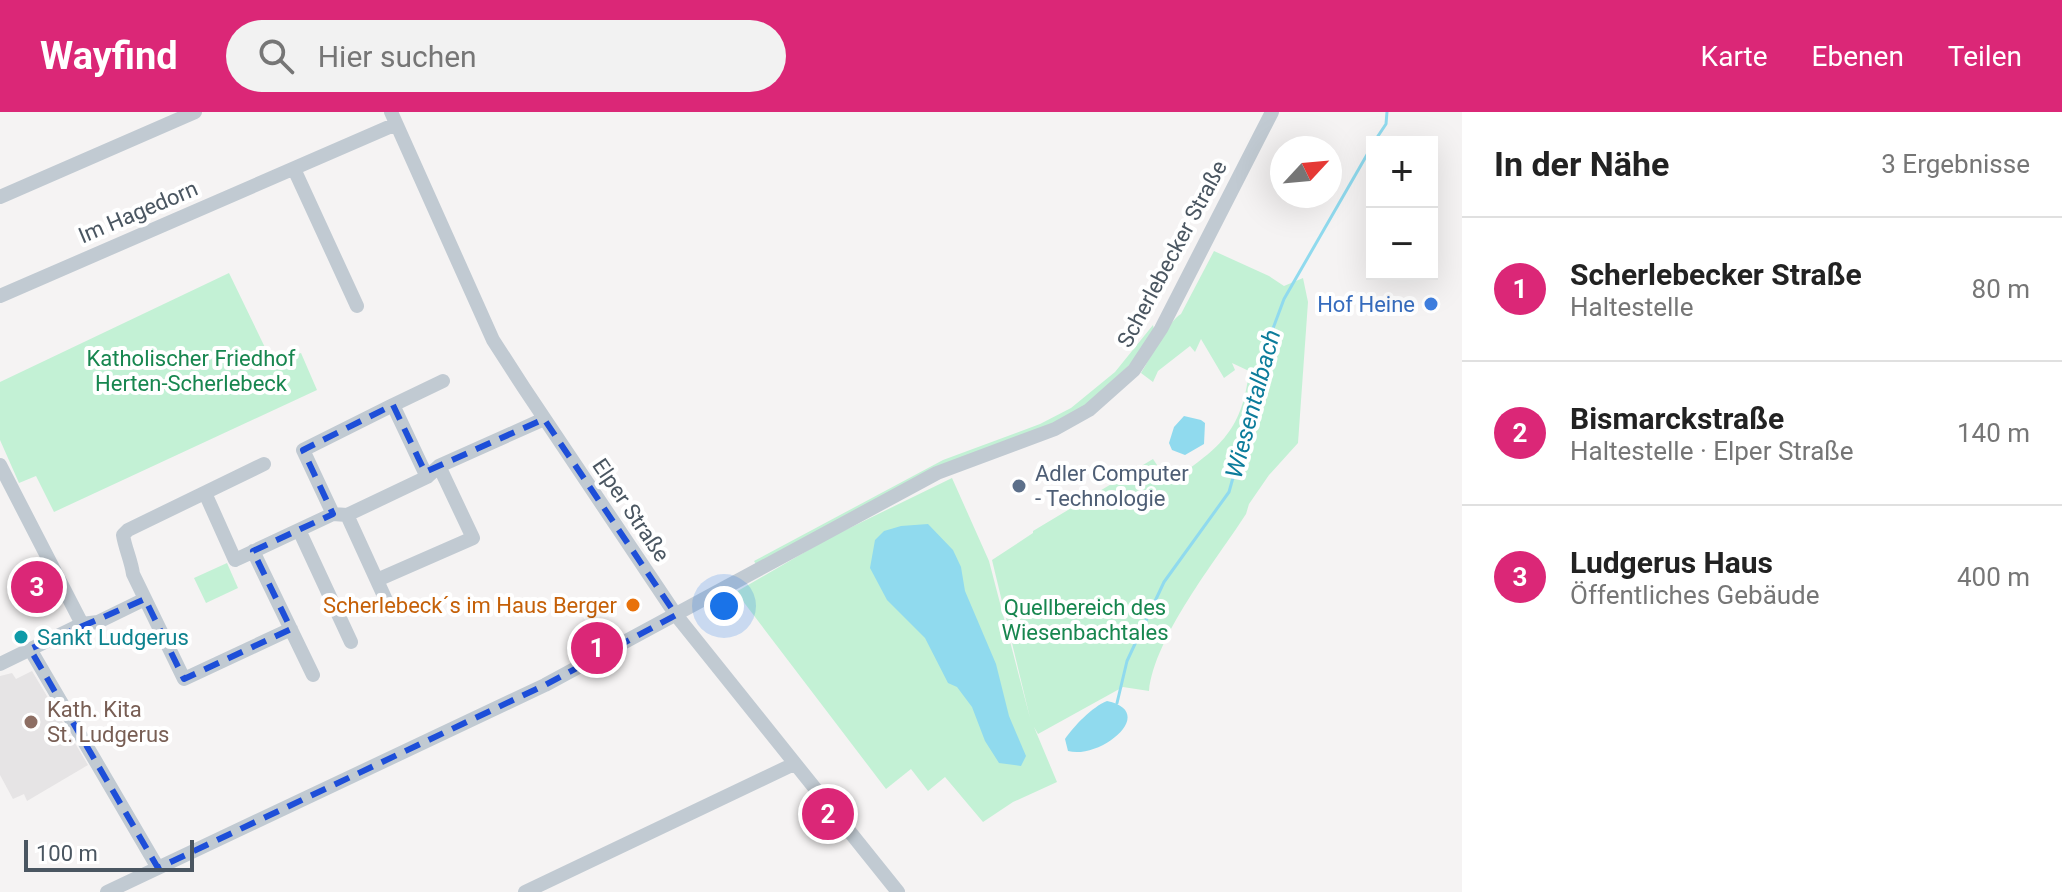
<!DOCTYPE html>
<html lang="de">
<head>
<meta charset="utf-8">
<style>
  :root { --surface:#fff; --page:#f2f2f2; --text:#222; --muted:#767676; --line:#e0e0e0; --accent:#db2777 }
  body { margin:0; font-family:Roboto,sans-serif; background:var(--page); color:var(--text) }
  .controls { position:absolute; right:24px; top:24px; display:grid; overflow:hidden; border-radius:0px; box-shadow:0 8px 32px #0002 }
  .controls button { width:72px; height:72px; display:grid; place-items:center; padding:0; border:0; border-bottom:2px solid var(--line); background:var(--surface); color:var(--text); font:40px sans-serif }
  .compass { position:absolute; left:1270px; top:24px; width:72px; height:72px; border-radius:50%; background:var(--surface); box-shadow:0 8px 32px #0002; rotate:64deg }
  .scale { position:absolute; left:24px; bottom:20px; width:170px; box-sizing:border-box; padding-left:8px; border:4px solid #4a5661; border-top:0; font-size:22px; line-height:28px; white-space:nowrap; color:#4a5661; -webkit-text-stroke:6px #fff; paint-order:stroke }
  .you { position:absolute; left:724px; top:494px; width:28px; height:28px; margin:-20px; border:6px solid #fff; border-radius:50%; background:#1a73e8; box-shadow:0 0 0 12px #1a73e833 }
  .badge { display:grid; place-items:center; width:52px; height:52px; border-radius:50%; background:var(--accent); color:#fff; font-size:26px; font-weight:700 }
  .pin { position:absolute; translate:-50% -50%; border:4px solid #fff; box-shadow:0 2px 8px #0006 }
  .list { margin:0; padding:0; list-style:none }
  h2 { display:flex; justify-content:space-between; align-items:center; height:104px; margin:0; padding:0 32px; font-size:34px }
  h2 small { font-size:26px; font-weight:400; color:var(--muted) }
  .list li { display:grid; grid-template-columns:52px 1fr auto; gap:24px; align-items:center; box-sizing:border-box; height:144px; padding:0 32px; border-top:2px solid var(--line) }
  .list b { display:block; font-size:30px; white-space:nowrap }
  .list p { margin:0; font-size:26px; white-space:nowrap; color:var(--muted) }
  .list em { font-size:26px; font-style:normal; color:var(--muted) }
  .icon { flex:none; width:44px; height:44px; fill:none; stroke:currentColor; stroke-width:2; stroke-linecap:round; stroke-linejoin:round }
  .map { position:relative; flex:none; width:1462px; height:780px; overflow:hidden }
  header { display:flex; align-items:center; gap:48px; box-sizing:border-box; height:112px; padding:0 40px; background:var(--accent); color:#fff }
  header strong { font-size:38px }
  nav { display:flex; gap:44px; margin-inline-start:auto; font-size:28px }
  .search { width:560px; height:72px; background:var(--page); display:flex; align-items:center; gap:20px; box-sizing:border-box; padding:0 28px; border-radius:44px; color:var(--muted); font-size:30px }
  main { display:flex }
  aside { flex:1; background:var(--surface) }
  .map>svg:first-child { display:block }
  .education { fill:#e6e4e5 }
  .green { fill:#c3f1d5 }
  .water { fill:#90daee }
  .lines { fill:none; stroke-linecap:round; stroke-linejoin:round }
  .stream { stroke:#90daee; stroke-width:3 }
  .minor { stroke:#c1cad2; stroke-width:14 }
  .marked { fill:none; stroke:#1d4ed8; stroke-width:6; stroke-dasharray:16 10; stroke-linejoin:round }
  .shop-dot { fill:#3f7fe0; stroke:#fff; stroke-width:3 }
  .service-dot { fill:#5c6f8a; stroke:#fff; stroke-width:3 }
  .food-dot { fill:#e8710a; stroke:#fff; stroke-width:3 }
  .culture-dot { fill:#0f9aa8; stroke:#fff; stroke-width:3 }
  .education-dot { fill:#8d6e63; stroke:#fff; stroke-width:3 }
  .labels { text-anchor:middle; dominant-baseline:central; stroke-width:8; stroke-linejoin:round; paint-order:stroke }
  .street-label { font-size:22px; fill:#4a5661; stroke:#fff }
  .shop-label { font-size:22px; fill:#366cbe; stroke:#fff; text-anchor:end }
  .park-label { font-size:22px; fill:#17864f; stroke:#fff }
  .service-label { font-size:22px; fill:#4e5e75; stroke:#fff; text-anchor:start }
  .food-label { font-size:22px; fill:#c56008; stroke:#fff; text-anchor:end }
  .culture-label { font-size:22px; fill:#0d838f; stroke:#fff; text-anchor:start }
  .education-label { font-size:22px; fill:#785e54; stroke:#fff; text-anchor:start }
  .water-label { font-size:24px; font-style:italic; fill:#0c7c9b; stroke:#fff }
</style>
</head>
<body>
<header>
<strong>Wayfind</strong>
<div class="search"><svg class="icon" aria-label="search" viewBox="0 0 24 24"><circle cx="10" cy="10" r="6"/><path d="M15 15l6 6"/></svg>Hier suchen</div>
<nav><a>Karte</a><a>Ebenen</a><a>Teilen</a></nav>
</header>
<main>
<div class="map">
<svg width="1462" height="780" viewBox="0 0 1462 780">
  <rect width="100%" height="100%" fill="#f5f3f3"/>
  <path class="education" d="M 32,559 L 88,653 L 27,689 L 24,682 L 13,687 L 0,663 L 0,564 L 12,561 L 16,567 Z"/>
  <path class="green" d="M 1214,139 L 1269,164 L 1284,174 L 1303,166 L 1308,190 L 1298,331 L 1269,363 L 1249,392 L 1246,402 C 1215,450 1155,524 1149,579 L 1123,575 L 1038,622 L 1034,615 L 1057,670 L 1013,690 L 983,710 L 945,665 L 928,679 L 911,657 L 886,677 L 736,480 L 829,426 L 952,366 L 989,449 L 1030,606 L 992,448 L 1033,421 L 1033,419 L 1153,347 L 1169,371 C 1217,337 1242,322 1249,259 L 1232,251 L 1235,258 L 1224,266 L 1201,227 L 1195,240 L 1190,234 L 1158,259 L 1153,270 L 1141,261 C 1150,247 1169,208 1181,202 Z
    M 229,161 L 273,252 L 301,241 L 317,278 L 54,400 L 36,364 L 19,371 L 0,328 L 0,270 Z
    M 1153,213 L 1154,218 L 1140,243 L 1080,299 L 757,454 L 754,449 L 943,348 L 1040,312 L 1071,296 L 1115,260 Z
    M 227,451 L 238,476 L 206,491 L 194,466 Z"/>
  <path class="water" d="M 1184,304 L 1201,308 L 1205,311 L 1204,332 L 1185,343 L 1172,338 L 1169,331 L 1174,315 Z
    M 928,412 L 953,438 L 961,455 L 965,479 L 996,552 L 1009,604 L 1026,644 L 1021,654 L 999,651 L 985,629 L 972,595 L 957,575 L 948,571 L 925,526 L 887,488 L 870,456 L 875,428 L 884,419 L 901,414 Z
    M 1107,589 C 1159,600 1100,648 1068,639 L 1065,627 C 1074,614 1092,595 1107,589 Z"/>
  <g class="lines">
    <path class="stream" d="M 1374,30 L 1386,12 L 1387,0
      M 1117,591 L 1127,549 L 1164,470 L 1229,380 L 1256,283 L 1259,254 L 1284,187 L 1372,34"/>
    <path class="minor" d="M 391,0 L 493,228 L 524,276 L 676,503 L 898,780
      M 294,57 L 357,194
      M 0,85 L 195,0
      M 0,184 L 396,12
      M 393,293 L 443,269
      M 264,352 L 128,418 L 123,423 C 125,436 131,448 133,462 L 184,567 L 291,517
      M 0,353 L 82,512
      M 205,381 L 235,448 L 333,402 L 347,403 L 427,365 L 439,354 L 544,307
      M 333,402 L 303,338 L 393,293 L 427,365
      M 347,403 L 390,497
      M 299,418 L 351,530
      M 253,439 L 313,563
      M 377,468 L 473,426 L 439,354
      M 30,537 L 158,756
      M 0,552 L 82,512 L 98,510 L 145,487
      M 107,780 L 545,573 L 937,361 L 1055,317 L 1089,298 L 1134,258 L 1161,217 L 1272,0
      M 525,780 L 794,652"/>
  </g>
  <path class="marked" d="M 393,293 L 425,360 L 544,307 L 676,503 L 545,573 L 158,756 L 30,537 L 145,487 L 184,567 L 291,517 L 253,439 L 333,402 L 303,338 Z"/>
  <circle class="shop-dot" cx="1431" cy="192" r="8"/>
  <circle class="service-dot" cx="1019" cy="374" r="8"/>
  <circle class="food-dot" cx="633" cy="493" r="8"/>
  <circle class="culture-dot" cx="21" cy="525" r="8"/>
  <circle class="education-dot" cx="31" cy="610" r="8"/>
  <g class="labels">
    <g class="street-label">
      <text transform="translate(138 100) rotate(-23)">Im Hagedorn</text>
      <text transform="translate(1172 142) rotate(-62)">Scherlebecker Straße</text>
      <text transform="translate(631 398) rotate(56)">Elper Straße</text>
    </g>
    <g class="shop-label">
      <text x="1415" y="192">Hof Heine</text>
    </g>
    <g class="park-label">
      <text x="191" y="246">Katholischer Friedhof<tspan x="191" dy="25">Herten-Scherlebeck</tspan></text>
      <text x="1085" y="495">Quellbereich des<tspan x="1085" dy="25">Wiesenbachtales</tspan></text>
    </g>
    <g class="service-label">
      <text x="1035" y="361">Adler Computer<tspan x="1035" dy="25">- Technologie</tspan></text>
    </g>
    <g class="food-label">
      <text x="617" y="493">Scherlebeck´s im Haus Berger</text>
    </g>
    <g class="culture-label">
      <text x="37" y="525">Sankt Ludgerus</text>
    </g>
    <g class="education-label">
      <text x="47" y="597">Kath. Kita<tspan x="47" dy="25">St. Ludgerus</tspan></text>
    </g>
    <g class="water-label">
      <text transform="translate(1253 292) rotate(-75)">Wiesentalbach</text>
    </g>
  </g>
</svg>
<div class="controls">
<button>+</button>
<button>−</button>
</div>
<svg class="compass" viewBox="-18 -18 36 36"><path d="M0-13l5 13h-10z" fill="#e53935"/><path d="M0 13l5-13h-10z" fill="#767676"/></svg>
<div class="scale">100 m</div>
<div class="you"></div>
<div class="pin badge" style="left:597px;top:536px">1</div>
<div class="pin badge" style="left:828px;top:702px">2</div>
<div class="pin badge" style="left:37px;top:475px">3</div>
</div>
<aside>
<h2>In der Nähe<small>3 Ergebnisse</small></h2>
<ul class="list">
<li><span class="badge">1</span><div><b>Scherlebecker Straße</b><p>Haltestelle</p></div><em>80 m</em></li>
<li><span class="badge">2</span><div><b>Bismarckstraße</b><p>Haltestelle · Elper Straße</p></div><em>140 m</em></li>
<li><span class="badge">3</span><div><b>Ludgerus Haus</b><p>Öffentliches Gebäude</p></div><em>400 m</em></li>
</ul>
</aside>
</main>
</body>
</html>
